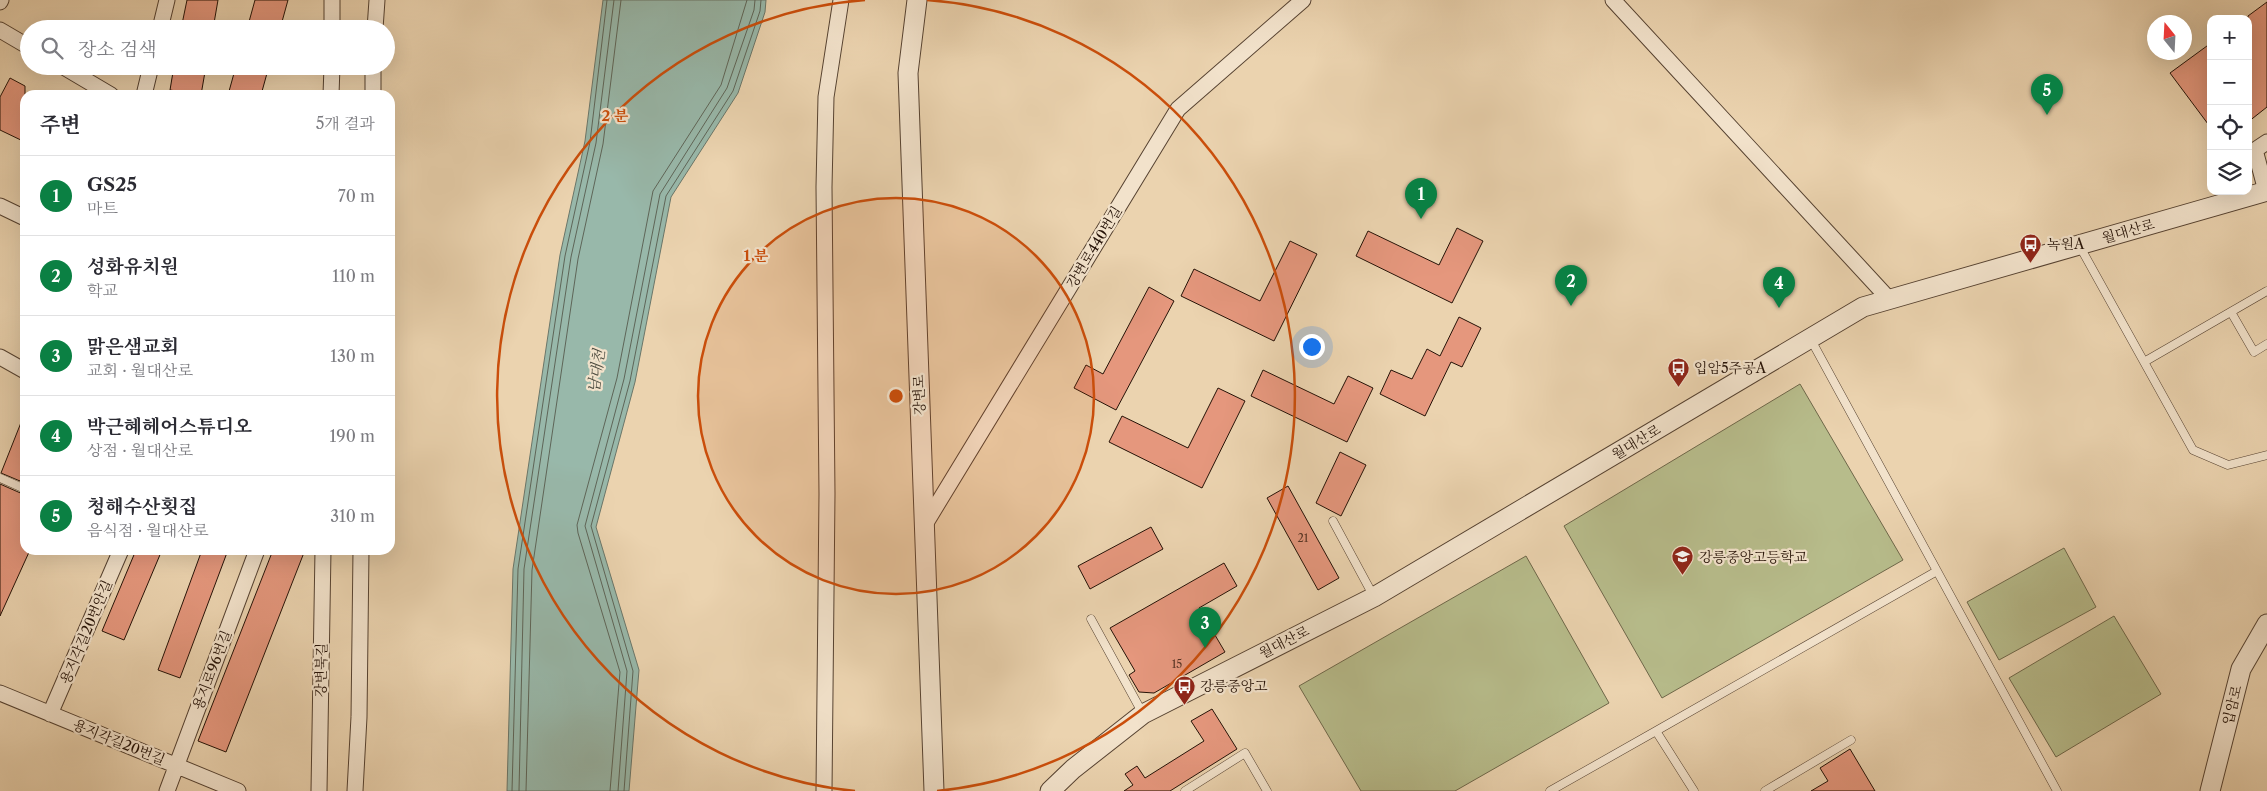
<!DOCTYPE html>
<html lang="ko">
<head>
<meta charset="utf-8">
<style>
  :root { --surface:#fff; --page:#f7f7f7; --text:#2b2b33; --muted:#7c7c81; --line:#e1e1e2; --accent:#0b8043 }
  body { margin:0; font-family:"Libre Caslon Text","Noto Serif KR",serif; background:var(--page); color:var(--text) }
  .controls { position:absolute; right:15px; top:15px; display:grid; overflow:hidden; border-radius:10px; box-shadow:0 5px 20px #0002 }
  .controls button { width:45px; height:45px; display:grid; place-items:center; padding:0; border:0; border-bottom:1px solid var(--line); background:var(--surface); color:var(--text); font:25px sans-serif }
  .compass { position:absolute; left:2147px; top:15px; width:45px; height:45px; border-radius:50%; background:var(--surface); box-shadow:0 5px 20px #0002; rotate:342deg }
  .you { position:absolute; left:1311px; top:346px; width:18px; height:18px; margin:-12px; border:4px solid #fff; border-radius:50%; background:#1a73e8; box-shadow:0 0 0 8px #1a73e833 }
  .badge { display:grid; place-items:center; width:32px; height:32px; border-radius:50%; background:var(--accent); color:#fff; font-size:16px; font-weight:700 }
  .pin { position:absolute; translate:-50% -41px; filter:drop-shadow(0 1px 2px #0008) }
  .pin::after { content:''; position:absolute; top:26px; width:18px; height:15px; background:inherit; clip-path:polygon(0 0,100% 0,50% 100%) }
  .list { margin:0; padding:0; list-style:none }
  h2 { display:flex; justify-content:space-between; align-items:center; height:65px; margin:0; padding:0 20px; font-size:21px }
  h2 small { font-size:16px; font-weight:400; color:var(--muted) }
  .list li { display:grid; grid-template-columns:32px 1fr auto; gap:15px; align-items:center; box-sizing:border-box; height:80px; padding:0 20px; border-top:1px solid var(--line) }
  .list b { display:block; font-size:19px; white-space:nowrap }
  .list p { margin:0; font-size:16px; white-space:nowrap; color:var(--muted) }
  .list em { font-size:16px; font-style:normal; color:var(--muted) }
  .icon { flex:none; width:28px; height:28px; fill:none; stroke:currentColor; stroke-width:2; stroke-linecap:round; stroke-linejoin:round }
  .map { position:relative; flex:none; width:2267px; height:791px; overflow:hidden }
  .search { position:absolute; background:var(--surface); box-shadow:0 5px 20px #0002; left:20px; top:20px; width:375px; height:55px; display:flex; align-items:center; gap:12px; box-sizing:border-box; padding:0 18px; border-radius:28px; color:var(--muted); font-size:19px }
  .panel { position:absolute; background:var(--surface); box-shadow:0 5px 20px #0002; left:20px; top:90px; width:375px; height:465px; border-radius:15px }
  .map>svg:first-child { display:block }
  .green { fill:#b7bc8b; stroke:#6e6749 }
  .water { fill:#98b8aa; stroke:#6a7669 }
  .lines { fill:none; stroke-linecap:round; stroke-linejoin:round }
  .shore { stroke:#5e6558; stroke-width:1 }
  .building { fill:#e5977d; stroke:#251207 }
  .service-casing { stroke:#564231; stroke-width:9 }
  .minor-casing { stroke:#564231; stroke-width:17 }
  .tertiary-casing { stroke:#564231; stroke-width:21 }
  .service { stroke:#f2e2cb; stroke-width:8 }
  .minor { stroke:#f2e2cb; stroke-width:15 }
  .tertiary { stroke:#f2e2cb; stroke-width:19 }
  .ring { fill:none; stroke:#cb4e0b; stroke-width:2.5 }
  .labels { text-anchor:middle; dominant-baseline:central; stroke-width:4.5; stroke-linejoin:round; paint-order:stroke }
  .number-label { font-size:11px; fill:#553324 }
  .street-label { font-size:14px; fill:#251207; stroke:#f2e2cb }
  .poi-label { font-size:14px; fill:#251207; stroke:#f2e2cb; text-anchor:start }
  .water-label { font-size:15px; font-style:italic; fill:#4d4c40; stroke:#f2e2cb }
  .centre { fill:#cb4e0b; stroke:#f2e2cb; stroke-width:2.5 }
  .ring-label { font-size:15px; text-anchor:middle; font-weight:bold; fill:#cb4e0b; stroke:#f2e2cb; stroke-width:4.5; stroke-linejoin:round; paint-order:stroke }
</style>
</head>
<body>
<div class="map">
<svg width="2267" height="791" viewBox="0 0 2267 791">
  <rect width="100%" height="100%" fill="#ebd3af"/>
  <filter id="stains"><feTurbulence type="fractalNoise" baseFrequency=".004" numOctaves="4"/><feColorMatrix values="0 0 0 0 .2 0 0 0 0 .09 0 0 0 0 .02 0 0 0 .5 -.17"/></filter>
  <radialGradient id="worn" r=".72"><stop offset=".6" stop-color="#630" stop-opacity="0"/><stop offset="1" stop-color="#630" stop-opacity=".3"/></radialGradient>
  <path class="green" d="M 1800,384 L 1903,560 L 1662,698 L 1564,526 Z
    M 2064,548 L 2096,607 L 1999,660 L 1967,602 Z
    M 1526,556 L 1609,703 L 1455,791 L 1361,791 L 1299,686 Z
    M 2114,616 L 2161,694 L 2056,757 L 2009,678 Z"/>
  <path class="water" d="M 603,0 L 766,0 L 765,12 L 738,93 L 671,197 L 635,382 L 596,527 L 639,670 L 629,791 L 507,791 L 513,569 L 560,255 L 585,141 Z"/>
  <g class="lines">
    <path class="shore" d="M 512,791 L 518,569 L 565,256 L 590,142 L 607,0
      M 519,791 L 524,569 L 571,257 L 596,143 L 614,0
      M 526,791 L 532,570 L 578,259 L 603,144 L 621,0
      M 610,791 L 620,672 L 578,533 L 577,525 L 617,378 L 653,191 L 721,85 L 747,0
      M 618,791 L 627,671 L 585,526 L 624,379 L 660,194 L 727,88 L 754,10 L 755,0
      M 624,791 L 633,671 L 591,526 L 630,381 L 666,196 L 733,91 L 760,11 L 761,0"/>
  </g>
  <path class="building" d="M 187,0 L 218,0 L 213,29 L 181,29 Z
    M 255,0 L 288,0 L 280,29 L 247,29 Z
    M 2267,2 L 2267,107 L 2248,122 L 2248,16 Z
    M 2211,43 L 2211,128 L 2170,73 Z
    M 174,66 L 206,66 L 201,95 L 170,90 Z
    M 236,66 L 269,66 L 261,95 L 228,95 Z
    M 10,78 L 25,86 L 25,142 L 0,130 L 0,97 Z
    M 1457,228 L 1483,241 L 1452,303 L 1356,256 L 1368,231 L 1439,265 Z
    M 1290,241 L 1317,254 L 1274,341 L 1181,296 L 1194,269 L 1260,301 Z
    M 1149,287 L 1174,301 L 1116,410 L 1074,388 L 1086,365 L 1103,374 Z
    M 1459,317 L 1481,328 L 1462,367 L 1451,362 L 1425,416 L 1380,394 L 1391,370 L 1412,379 L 1427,349 L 1440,356 Z
    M 1263,370 L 1334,404 L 1348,376 L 1373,388 L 1347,442 L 1251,396 Z
    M 1218,388 L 1245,401 L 1202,488 L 1109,442 L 1122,416 L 1188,448 Z
    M 24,415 L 25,468 L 20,481 L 1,473 Z
    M 1340,452 L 1366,465 L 1341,516 L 1316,503 Z
    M 0,484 L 25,495 L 25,550 L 30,550 L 0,616 Z
    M 1288,486 L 1339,578 L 1318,590 L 1267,498 Z
    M 1151,527 L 1163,549 L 1090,589 L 1078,566 Z
    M 136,550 L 162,550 L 124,640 L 102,631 Z
    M 202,550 L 228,550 L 180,678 L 158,670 Z
    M 273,550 L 305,550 L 226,752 L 198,741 Z
    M 1224,563 L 1237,586 L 1199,608 L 1225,652 L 1154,693 L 1139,692 L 1129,675 L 1135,671 L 1110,628 Z
    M 1212,709 L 1237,749 L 1170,791 L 1124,791 L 1133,785 L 1125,774 L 1137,766 L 1145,778 L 1204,741 L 1191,721 Z
    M 1850,749 L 1875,791 L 1811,791 L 1828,781 L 1820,768 Z"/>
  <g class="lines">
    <defs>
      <path id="service" d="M 2079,245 L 2193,450 L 2228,465 L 2267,455
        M 2231,312 L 2254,352 L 2267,344
        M 1810,338 L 2057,791
        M 2144,362 L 2267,291
        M 0,478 L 25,489
        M 1333,521 L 1374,597
        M 1091,619 L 1143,714
        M 1656,731 L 1937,571
        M 1185,791 L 1245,753 L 1267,791
        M 1550,791 L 1656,731 L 1694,791
        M 1765,791 L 1851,740"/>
      <path id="minor" d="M 1613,0 L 1889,299
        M 0,2 L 1,0
        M 160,29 L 167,0
        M 332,29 L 332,0
        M 375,29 L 377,0
        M 0,30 L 29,47
        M 62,66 L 111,95
        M 144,95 L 151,66
        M 331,95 L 332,66
        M 373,95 L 373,66
        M 2266,191 L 2255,150 L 2267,142
        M 0,206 L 25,218
        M 0,357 L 25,371
        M 924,526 L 1178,109 L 1303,0
        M 0,693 L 238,791
        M 50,714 L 121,550
        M 167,791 L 257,550
        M 319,791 L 323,550
        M 355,791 L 359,717 L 361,550
        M 824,791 L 827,494 L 824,187 L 826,97 L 841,0"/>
      <path id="tertiary" d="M 917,0 L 908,73 L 934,791
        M 1050,791 L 1073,769 L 1143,714 L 1374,597 L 1863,307 L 2267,191
        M 2210,791 L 2241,669 L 2267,624"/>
    </defs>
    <use href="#service" class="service-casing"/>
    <use href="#minor" class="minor-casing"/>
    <use href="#tertiary" class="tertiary-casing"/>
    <use href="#service" class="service"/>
    <use href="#minor" class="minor"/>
    <use href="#tertiary" class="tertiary"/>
  </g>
  <circle cx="896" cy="396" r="198" fill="#cb4e0b" fill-opacity=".12"/>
  <g class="ring">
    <circle cx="896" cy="396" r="198"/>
    <path d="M855 791A397 397 0 0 1 865 0M927 0A397 397 0 0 1 937 791"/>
  </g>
  <defs>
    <symbol id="bus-pin" viewBox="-11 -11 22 30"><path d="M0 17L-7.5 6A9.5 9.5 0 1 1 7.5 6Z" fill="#8f2418" stroke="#f2e2cb"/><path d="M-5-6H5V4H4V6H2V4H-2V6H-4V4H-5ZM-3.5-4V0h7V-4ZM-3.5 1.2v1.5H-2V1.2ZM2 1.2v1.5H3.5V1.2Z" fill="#fff"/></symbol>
    <symbol id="school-pin" viewBox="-11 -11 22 30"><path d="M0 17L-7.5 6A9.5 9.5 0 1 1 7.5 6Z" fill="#8f2418" stroke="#f2e2cb"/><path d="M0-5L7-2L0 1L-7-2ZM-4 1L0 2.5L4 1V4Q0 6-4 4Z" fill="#fff"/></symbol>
  </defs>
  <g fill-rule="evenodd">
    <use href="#bus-pin" x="2018" y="232" width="25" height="34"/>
    <use href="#bus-pin" x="1666" y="356" width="25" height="34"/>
    <use href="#school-pin" x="1670" y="544" width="25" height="34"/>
    <use href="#bus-pin" x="1172" y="674" width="25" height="34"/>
  </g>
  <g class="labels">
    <g class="number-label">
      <text x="1303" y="538">21</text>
      <text x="1177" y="664">15</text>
    </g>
    <g class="street-label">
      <text transform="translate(2128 231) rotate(-16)">월대산로</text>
      <text transform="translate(1094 247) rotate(-59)">강변로440번길</text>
      <text transform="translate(919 395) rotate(-92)">강변로</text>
      <text transform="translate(1636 442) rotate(-31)">월대산로</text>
      <text transform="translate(86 632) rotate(-67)">용지각길20번안길</text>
      <text transform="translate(1284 642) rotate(-27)">월대산로</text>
      <text transform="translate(212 670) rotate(-69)">용지로96번길</text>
      <text transform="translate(321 670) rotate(-89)">강변북길</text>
      <text transform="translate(2232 705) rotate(-76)">입암로</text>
      <text transform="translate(119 742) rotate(22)">용지각길20번길</text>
    </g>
    <g class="poi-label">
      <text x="2047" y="244">녹원A</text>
      <text x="1694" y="368">입암5주공A</text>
      <text x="1699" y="557">강릉중앙고등학교</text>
      <text x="1200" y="686">강릉중앙고</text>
    </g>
    <g class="water-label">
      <text transform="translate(596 371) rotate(-82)">남대천</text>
    </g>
  </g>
  <circle cx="896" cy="396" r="8" class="centre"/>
  <g class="ring-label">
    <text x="615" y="121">2 분</text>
    <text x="756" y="261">1 분</text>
  </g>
  <rect width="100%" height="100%" filter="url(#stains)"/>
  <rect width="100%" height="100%" fill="url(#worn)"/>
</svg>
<div class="controls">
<button>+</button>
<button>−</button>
<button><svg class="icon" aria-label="locate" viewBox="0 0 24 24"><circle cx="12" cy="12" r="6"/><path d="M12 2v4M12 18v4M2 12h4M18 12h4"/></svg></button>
<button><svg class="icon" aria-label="layers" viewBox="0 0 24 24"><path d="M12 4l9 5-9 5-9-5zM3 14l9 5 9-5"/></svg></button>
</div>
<svg class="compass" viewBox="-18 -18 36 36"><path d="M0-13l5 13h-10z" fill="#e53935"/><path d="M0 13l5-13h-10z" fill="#7c7c81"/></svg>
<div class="you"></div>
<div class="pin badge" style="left:1421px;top:219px">1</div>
<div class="pin badge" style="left:1571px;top:306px">2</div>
<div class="pin badge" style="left:1205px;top:648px">3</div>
<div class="pin badge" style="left:1779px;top:308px">4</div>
<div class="pin badge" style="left:2047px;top:115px">5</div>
<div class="search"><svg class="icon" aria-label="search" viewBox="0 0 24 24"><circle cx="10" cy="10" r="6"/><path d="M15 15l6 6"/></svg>장소 검색</div>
<section class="panel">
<h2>주변<small>5개 결과</small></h2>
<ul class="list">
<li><span class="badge">1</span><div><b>GS25</b><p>마트</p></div><em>70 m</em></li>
<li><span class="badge">2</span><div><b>성화유치원</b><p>학교</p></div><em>110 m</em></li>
<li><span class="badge">3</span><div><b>맑은샘교회</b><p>교회 · 월대산로</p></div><em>130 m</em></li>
<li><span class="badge">4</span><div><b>박근혜헤어스튜디오</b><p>상점 · 월대산로</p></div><em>190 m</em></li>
<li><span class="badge">5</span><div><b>청해수산횟집</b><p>음식점 · 월대산로</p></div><em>310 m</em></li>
</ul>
</section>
</div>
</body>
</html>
